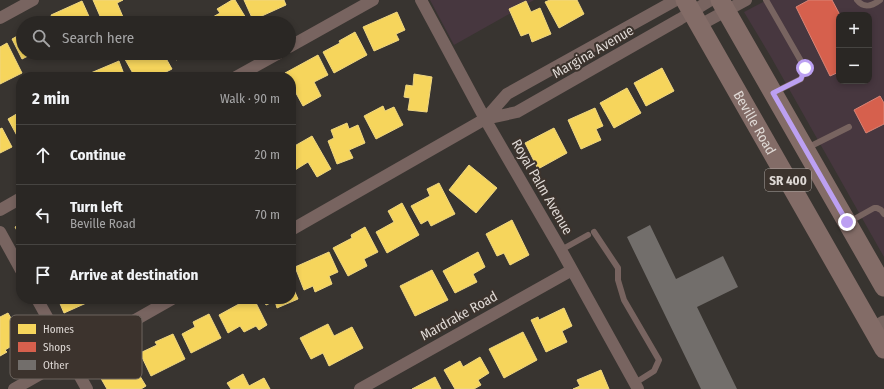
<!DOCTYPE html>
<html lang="en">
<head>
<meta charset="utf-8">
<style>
  :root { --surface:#2a2724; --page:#363331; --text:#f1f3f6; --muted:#a5a5a6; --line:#464441 }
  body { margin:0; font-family:"Fira Sans Condensed",sans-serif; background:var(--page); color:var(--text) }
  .controls { position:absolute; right:12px; top:12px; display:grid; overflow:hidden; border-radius:8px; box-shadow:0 2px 6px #0003 }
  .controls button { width:36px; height:36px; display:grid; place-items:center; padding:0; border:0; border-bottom:1px solid var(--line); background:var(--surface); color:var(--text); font:20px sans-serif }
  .stop { position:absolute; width:12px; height:12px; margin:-9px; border:3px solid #bca0f2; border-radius:50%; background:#fff }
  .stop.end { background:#bca0f2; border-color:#fff; box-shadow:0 1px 4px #0008 }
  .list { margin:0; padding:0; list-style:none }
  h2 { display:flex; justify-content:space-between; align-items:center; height:52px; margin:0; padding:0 16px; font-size:17px }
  h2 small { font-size:13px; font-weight:400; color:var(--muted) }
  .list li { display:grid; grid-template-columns:26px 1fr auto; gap:12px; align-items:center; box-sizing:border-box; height:60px; padding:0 16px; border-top:1px solid var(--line) }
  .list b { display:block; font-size:15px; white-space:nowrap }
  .list p { margin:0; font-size:13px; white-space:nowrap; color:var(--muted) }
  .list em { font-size:13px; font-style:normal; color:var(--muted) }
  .icon { flex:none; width:22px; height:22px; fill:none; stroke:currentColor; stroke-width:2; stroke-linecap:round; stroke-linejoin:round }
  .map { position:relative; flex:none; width:884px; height:389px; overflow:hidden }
  .search { position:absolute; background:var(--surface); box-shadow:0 2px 6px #0003; left:16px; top:16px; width:280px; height:44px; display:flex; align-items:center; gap:10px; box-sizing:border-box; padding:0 14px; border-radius:22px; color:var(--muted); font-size:15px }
  .panel { position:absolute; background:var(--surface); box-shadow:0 2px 6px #0003; left:16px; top:72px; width:280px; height:232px; border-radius:16px }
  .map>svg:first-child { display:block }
  .commercial { fill:#47373f; fill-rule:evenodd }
  .homes { fill:#f6d55c; stroke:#efd680 }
  .shops { fill:#d6604d; stroke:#d98476 }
  .building { fill:#726e6b }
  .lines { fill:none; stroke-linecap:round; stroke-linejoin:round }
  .lane { stroke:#786460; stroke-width:6 }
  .street { stroke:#786460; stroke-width:12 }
  .secondary { stroke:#796661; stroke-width:17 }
  .primary { stroke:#836c67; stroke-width:19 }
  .route { stroke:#bca0f2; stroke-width:5 }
  .labels { text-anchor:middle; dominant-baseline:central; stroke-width:4; stroke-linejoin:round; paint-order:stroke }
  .shield { fill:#3c332d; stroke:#aea7a3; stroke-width:1 }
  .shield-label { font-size:13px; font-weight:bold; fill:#dfd9d5 }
  .street-label { font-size:14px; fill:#dfd9d5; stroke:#3c332d }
  .key { fill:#3c332d; stroke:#6d655f; stroke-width:1 }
  .key-label { font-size:11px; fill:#dfd9d5 }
</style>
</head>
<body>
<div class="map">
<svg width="884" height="389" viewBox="0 0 884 389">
  <rect width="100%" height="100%" fill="#383430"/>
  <path class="commercial" d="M 430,0 L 534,0 L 454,45 Z
    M 767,0 L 884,0 L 884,257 L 771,57 L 744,12 ZM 839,15 L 869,15 L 869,81 L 839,81 Z"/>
  <path class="homes" d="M 93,0 L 123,0 L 117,3 L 123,17 L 110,23 L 103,23 Z
    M 232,0 L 235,0 L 249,23 L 205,23 L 204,22 L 220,13 L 217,9 Z
    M 244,0 L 284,0 L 286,5 L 253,20 Z
    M 550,0 L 577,0 L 584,14 L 559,28 L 545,2 Z
    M 82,1 L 92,23 L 54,23 L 51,15 Z
    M 526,1 L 531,12 L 540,8 L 551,34 L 532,42 L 529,33 L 521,36 L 509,9 Z
    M 397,12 L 405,30 L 396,34 L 399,40 L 374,51 L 363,27 Z
    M 355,32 L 367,55 L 334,73 L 323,52 L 340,43 L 339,41 Z
    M 23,33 L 23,53 L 34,53 L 22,59 L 12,39 Z
    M 7,43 L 22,73 L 0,84 L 0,47 Z
    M 123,53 L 163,53 L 172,69 L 156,77 L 135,77 L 122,54 Z
    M 172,53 L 190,53 L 176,60 Z
    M 318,55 L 328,75 L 314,82 L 321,96 L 303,106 L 291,84 L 291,77 L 287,77 L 285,73 Z
    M 119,61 L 125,77 L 86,77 L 86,75 Z
    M 662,68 L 674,91 L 646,106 L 634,83 Z
    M 414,74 L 432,77 L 427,112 L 408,110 L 410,98 L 404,97 L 406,85 L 413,86 Z
    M 627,88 L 641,113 L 614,128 L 600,103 Z
    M 383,106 L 385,111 L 394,107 L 403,125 L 376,139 L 364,116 Z
    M 595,108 L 603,126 L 596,129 L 601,140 L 581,149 L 568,120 Z
    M 20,112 L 21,114 L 21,143 L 8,119 Z
    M 347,123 L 349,129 L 358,125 L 365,143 L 349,150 L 353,158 L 337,164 L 328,141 L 334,138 L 331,130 Z
    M 2,128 L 12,147 L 0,153 L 0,129 Z
    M 554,128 L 567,153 L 538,169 L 525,143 Z
    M 312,136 L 331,169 L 317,177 L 308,162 L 295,170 L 291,163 L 291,148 Z
    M 469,165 L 497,188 L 476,213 L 449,190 Z
    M 439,183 L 455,214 L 431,226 L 428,220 L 421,224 L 411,206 L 430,196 L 427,189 Z
    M 402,203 L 419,235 L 387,253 L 376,232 L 394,222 L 388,211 Z
    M 512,220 L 529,255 L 510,265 L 504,253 L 497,256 L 486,234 Z
    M 21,224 L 21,238 L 15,227 Z
    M 365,227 L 378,252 L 364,259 L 367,266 L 348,276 L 333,248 L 352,238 L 351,235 Z
    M 329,252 L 338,272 L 329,276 L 332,284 L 315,292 L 313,286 L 304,290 L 295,267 Z
    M 478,252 L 485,267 L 473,274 L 477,282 L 455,293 L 443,271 Z
    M 432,270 L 448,300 L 415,316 L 400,286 Z
    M 291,283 L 298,299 L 277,308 L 275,301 L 266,305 L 263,299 L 291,299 Z
    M 58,299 L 93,299 L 93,300 L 64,313 Z
    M 236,299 L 254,299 L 267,325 L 259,330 L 256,326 L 244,332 L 240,326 L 228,333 L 219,315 L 239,304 Z
    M 564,308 L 572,326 L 562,331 L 567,342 L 546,352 L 531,320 L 538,317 L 539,320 Z
    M 8,313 L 23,339 L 5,350 L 7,352 L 0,356 L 0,317 Z
    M 209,314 L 221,338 L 191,353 L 182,334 L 195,327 L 193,322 Z
    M 328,324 L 334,336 L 352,327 L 363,348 L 329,366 L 323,353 L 311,359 L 300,338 Z
    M 523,332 L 537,360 L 504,378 L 489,349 Z
    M 173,334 L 185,359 L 151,376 L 140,353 L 157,345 L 155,342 Z
    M 480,357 L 489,373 L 478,380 L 481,385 L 474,389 L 455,389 L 444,370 L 460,361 L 463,367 Z
    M 113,367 L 119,377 L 135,368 L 146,386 L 141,389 L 107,389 L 99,375 Z
    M 601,370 L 609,389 L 573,389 L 580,386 L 577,380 Z
    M 243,374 L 249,386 L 264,378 L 270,389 L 231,389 L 227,383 Z
    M 435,377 L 441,389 L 412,389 Z"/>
  <path class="shops" d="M 809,0 L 832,0 L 840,15 L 839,15 L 839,72 L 830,76 L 796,7 Z
    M 880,96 L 884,103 L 884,124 L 866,133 L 854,110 Z"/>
  <path class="building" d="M 650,225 L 676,279 L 723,256 L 738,287 L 697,307 L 737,389 L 701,389 L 627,237 Z"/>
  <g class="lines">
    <path class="lane" d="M 766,0 L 805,68 L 801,79 L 775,92
      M 857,0 C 864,9 872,6 880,0
      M 807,148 L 849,127
      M 849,222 L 874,208 L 877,208 L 881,210 L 884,214
      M 594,232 L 618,268 L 618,280 L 624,300 L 659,360 L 654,371 L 635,383
      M 561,250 L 588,235"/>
    <path class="street" d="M 421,0 L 485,119 L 561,250 L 638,389
      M 0,18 L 33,0
      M 700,25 L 746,0
      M 289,47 L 373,0
      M 236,77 L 279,53
      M 485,119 L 517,112 L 680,19 L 711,0
      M 0,210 L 21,198
      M 291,230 L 485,119 L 507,94 L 676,0
      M 0,232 L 21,270
      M 37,299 L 87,389
      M 14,389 L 172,299
      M 360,389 L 572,270"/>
    <path class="secondary" d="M 874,330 L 884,324"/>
    <g class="primary">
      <path id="s1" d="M 685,0 L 884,349"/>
      <path d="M 720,0 L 884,287"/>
    </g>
  </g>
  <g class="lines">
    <path class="route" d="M 805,68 L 801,79 L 773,93 L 847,222"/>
  </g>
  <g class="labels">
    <rect class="shield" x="765" y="169" width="46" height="22" rx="3"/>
    <g class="shield-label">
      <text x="788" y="180">SR 400</text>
    </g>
    <g class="street-label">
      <text transform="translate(593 52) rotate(-30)">Margina Avenue</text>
      <text stroke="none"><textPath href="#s1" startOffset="141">Beville Road</textPath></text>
      <text transform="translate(542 187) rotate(60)">Royal Palm Avenue</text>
      <text transform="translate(459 316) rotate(-29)">Mardrake Road</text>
    </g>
  </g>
  <rect x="10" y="315" width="132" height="64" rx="6" class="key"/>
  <rect x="18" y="324" width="18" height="10" fill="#f6d55c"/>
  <rect x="18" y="342" width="18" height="10" fill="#d6604d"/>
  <rect x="18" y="360" width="18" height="10" fill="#726e6b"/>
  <g class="key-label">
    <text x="43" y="333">Homes</text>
    <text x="43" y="351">Shops</text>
    <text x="43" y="369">Other</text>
  </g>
</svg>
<div class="controls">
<button>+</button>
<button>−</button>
</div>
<div class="stop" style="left:805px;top:68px"></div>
<div class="stop end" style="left:847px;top:222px"></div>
<div class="search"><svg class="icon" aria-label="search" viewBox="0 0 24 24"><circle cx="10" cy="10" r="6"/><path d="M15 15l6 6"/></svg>Search here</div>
<section class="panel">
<h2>2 min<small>Walk · 90 m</small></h2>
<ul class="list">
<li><svg class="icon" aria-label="ahead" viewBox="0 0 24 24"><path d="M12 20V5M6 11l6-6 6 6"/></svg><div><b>Continue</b></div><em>20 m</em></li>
<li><svg class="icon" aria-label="left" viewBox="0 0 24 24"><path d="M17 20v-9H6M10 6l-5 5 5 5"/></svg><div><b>Turn left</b><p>Beville Road</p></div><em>70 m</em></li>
<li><svg class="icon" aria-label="arrive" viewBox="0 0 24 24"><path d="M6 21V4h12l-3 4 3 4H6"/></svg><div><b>Arrive at destination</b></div></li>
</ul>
</section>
</div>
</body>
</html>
